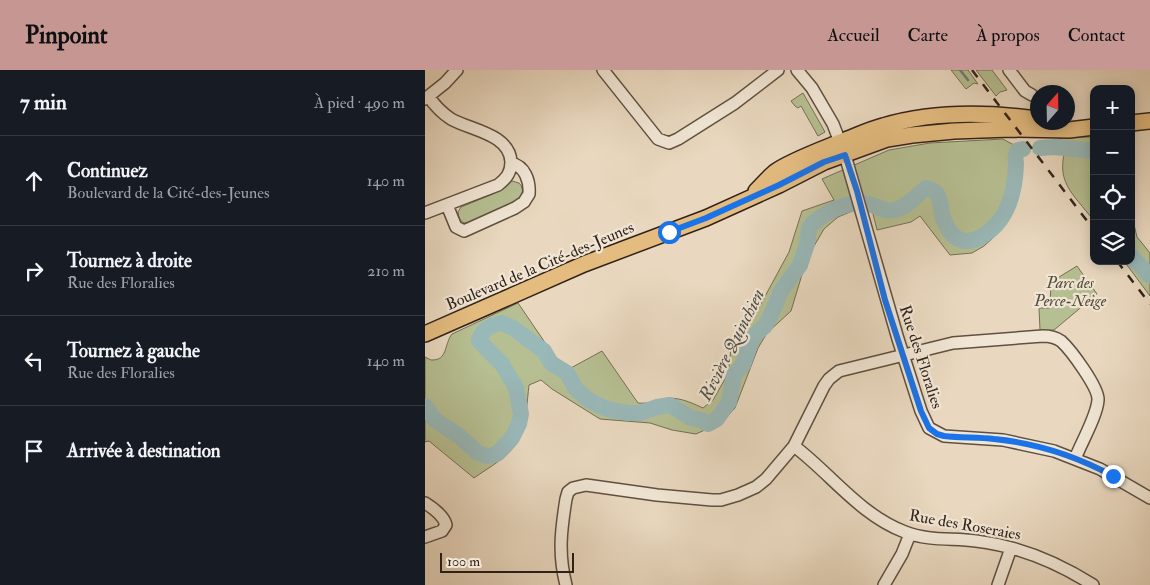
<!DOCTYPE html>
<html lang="fr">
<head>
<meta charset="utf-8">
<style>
  :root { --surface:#171b24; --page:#20242c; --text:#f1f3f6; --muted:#9ea1a6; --line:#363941; --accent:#c59692 }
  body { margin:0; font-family:"IM FELL Double Pica",serif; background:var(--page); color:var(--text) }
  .controls { position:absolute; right:15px; top:15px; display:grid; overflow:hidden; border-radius:10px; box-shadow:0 2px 12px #0003 }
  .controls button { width:45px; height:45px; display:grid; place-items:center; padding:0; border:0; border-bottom:1px solid var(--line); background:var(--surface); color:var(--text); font:25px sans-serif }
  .compass { position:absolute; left:605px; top:15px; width:45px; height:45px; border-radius:50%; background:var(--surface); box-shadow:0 2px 12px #0003; rotate:20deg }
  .scale { position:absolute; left:15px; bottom:12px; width:134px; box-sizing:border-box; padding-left:5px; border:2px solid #312219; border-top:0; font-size:14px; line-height:18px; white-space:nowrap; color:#312219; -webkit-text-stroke:4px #f1e6d5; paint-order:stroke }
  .stop { position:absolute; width:15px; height:15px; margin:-11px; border:4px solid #1a73e8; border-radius:50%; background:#fff }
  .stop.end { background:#1a73e8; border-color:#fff; box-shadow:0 1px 5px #0008 }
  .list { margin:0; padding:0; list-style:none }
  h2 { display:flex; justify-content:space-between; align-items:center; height:65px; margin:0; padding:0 20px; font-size:21px }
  h2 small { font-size:16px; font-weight:400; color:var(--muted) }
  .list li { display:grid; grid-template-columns:32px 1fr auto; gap:15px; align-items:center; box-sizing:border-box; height:90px; padding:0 20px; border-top:1px solid var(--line) }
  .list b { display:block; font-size:19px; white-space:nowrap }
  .list p { margin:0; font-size:16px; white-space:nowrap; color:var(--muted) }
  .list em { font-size:16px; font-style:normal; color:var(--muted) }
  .icon { flex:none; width:28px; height:28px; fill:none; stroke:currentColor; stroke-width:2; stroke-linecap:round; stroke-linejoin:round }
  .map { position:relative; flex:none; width:725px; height:515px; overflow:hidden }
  header { display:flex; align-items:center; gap:30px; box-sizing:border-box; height:70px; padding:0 25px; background:var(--accent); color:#111 }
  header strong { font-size:24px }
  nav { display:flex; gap:28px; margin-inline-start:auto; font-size:18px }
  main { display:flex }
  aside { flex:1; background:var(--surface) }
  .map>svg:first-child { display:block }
  .green { fill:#b6bf92; stroke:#747056 }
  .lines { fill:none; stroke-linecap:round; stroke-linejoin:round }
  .stream { stroke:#6f7c78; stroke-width:2.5 }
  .river { stroke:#99b8b8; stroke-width:16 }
  .minor-casing { stroke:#5f5042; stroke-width:14 }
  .major-casing { stroke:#312219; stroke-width:18 }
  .minor { stroke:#f1e6d5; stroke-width:11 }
  .major { stroke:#e4bc80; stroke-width:15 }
  .rail { stroke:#312219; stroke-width:2.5; stroke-dasharray:9 9; stroke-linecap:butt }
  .route { stroke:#1a73e8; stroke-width:6 }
  .labels { text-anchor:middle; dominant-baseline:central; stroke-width:4.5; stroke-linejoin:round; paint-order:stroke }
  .street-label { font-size:16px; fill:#312219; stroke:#f1e6d5 }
  .park-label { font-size:16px; font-style:italic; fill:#524937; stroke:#f1e6d5 }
  .water-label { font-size:18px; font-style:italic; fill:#504f49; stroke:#f1e6d5 }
</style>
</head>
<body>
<header>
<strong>Pinpoint</strong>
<nav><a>Accueil</a><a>Carte</a><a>À propos</a><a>Contact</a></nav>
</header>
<main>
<aside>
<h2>7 min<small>À pied · 490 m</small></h2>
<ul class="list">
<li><svg class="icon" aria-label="ahead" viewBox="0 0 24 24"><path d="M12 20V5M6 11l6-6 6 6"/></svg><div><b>Continuez</b><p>Boulevard de la Cité-des-Jeunes</p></div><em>140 m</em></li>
<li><svg class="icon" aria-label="right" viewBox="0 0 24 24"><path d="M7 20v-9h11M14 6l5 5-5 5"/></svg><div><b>Tournez à droite</b><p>Rue des Floralies</p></div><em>210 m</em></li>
<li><svg class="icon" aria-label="left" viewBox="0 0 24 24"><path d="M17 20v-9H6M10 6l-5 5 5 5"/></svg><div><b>Tournez à gauche</b><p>Rue des Floralies</p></div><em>140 m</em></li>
<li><svg class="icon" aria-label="arrive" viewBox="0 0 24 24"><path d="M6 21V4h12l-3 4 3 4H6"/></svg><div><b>Arrivée à destination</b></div></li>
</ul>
</aside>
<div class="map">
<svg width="725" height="515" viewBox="0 0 725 515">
  <rect width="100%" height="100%" fill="#e9d8bf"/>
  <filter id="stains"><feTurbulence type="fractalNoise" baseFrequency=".004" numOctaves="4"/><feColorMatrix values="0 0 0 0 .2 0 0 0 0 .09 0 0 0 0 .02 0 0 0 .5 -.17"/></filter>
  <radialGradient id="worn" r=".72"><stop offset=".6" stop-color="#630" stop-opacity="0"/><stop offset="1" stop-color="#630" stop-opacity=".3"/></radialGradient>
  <path class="green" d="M 526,0 L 543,0 L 553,14 L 549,13 L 541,19 Z
    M 551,0 L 567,0 L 582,20 L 575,22 L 571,26 Z
    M 378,23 L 400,62 L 393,66 L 376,36 L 373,38 L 370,36 L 366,31 Z
    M 634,67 L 669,67 L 669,151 C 647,122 629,112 642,74 L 634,71 Z
    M 578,69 L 589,75 L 596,96 L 591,127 L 585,146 L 569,167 L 559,176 L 547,183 L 525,185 L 495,146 L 486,152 L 452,160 L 447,140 L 442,135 L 413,147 L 399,159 L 382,188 L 366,241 L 342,263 L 333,278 L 310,338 L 297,352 L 271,364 L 247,360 L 225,353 L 175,349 L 127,319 L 116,310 L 104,315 C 102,333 101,353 94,369 C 85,387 64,397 49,408 L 4,371 L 0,372 L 0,287 L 6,290 C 23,291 19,274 27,264 L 93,233 L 136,296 L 144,299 L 177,281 L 213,333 C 223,334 229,331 238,329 C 252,326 265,332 278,338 L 288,330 L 300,309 L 303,303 L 306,279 L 331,243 L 364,182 L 377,141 L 409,130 L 397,109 L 464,80 L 505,73 Z
    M 87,111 L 94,113 C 99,118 98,124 94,129 L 47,152 L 39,153 L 34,149 L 33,142 L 36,137 L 68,124 Z
    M 706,142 L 712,167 L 725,183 L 725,226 L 699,191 L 706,191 Z
    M 652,196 L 672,224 L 629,260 L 615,260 L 614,238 L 625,238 L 626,212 Z"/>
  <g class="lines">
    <path class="stream" d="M 535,0 L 543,10"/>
    <path class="river" d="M 615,78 L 630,77 L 669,81
      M 706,186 L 725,206
      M 0,336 L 10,350 L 34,366 L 53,383 L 62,386 L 69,385 L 73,383 L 87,368 L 94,354 L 96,344 L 91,318 L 77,294 L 54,271 C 56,259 66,255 77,253 L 88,258 L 119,281 L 126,293 L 142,303 L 151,319 L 162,329 L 171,334 L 182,339 L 203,343 L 215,343 L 232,337 L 245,335 L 266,348 L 276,350 L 283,354 L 292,349 L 304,332 L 309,305 L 318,295 L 326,272 L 331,264 L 340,256 L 346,245 L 356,221 L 375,195 L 382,174 L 384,158 L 387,154 C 402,141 427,128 447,135 C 455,138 461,142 469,140 C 482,138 491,125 501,118 C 506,119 511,121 513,126 C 516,132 516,139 517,145 C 524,167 538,179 559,165 C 583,150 590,122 591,95 C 591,91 590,88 591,84 L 593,80 L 598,79"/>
    <defs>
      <path id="minor" d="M 178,0 L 233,69 L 244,73 L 253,69 L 310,33 L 353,0
        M 372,0 L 387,18 L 408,54 L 420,85 L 473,269 L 496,341 L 504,358 L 519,366 L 578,370 L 629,381 L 675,399 L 725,428
        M 584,0 L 600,21 L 607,25
        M 0,29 L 20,13 L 32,0
        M 22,135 L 31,157 L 39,161 L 90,138 L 99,132 L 104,124 C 105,111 100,96 86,93
        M 0,143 L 73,115 C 81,109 86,103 86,92 C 85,64 45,60 26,49 C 17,43 10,36 4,27
        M 369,376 C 406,404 435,445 480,462 C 503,471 527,468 551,471 C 593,476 632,492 668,515
        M 0,433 C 8,438 19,446 21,455 L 17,461 L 0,467
        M 141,515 C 133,484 136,460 141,429 L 143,422 L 148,418 L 161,415 L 232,425 L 287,430 L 296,430 L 313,425 L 331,417 L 341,409 L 369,376 L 399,316 L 404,309 L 414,301 L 528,273 L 618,266 C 624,266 630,267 636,271 C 646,280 674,318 673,330 C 672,346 656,373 650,389
        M 459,515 L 477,484 L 485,464
        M 573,515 L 586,478"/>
      <path id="major" d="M 706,53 L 725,51
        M 331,121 C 337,115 343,108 350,102 C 365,91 398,79 415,72 C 429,67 443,60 458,56 C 508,41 561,42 612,49
        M 0,264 L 159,194 L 281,148 L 354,115 L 399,92 L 462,69 L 487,65 L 529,61 L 585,59 L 644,60 L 669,57"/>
    </defs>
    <use href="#minor" class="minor-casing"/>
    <use href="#major" class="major-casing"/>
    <use href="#minor" class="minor"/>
    <use href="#major" class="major"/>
    <path class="rail" d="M 547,0 L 669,160
      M 692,191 L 725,234"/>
  </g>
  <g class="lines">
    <path class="route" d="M 244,162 L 281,148 L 354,115 L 399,92 L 420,85 L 432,121 L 460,230 L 496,341 L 504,358 L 512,364 L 519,366 C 536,368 553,367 569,369 C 611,373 651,386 688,406"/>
  </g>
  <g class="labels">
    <g class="street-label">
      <text transform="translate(115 196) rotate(-23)">Boulevard de la Cité-des-Jeunes</text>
      <text transform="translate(496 287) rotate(72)">Rue des Floralies</text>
      <text transform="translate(540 455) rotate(10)">Rue des Roseraies</text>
    </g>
    <g class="park-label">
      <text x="645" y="213">Parc des<tspan x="645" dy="18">Perce-Neige</tspan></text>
    </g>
    <g class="water-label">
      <text transform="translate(307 275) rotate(-63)">Rivière Quinchien</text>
    </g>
  </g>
  <rect width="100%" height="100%" filter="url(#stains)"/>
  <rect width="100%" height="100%" fill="url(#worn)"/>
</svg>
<div class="controls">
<button>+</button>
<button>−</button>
<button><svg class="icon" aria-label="locate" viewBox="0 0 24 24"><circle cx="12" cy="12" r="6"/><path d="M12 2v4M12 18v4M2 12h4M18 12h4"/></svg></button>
<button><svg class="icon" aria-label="layers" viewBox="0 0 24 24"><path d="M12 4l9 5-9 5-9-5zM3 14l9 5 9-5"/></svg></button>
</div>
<svg class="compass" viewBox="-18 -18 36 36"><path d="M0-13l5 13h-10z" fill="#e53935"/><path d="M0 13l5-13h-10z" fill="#9ea1a6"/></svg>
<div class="scale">100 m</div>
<div class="stop" style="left:244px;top:162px"></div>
<div class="stop end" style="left:688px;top:406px"></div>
</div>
</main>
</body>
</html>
